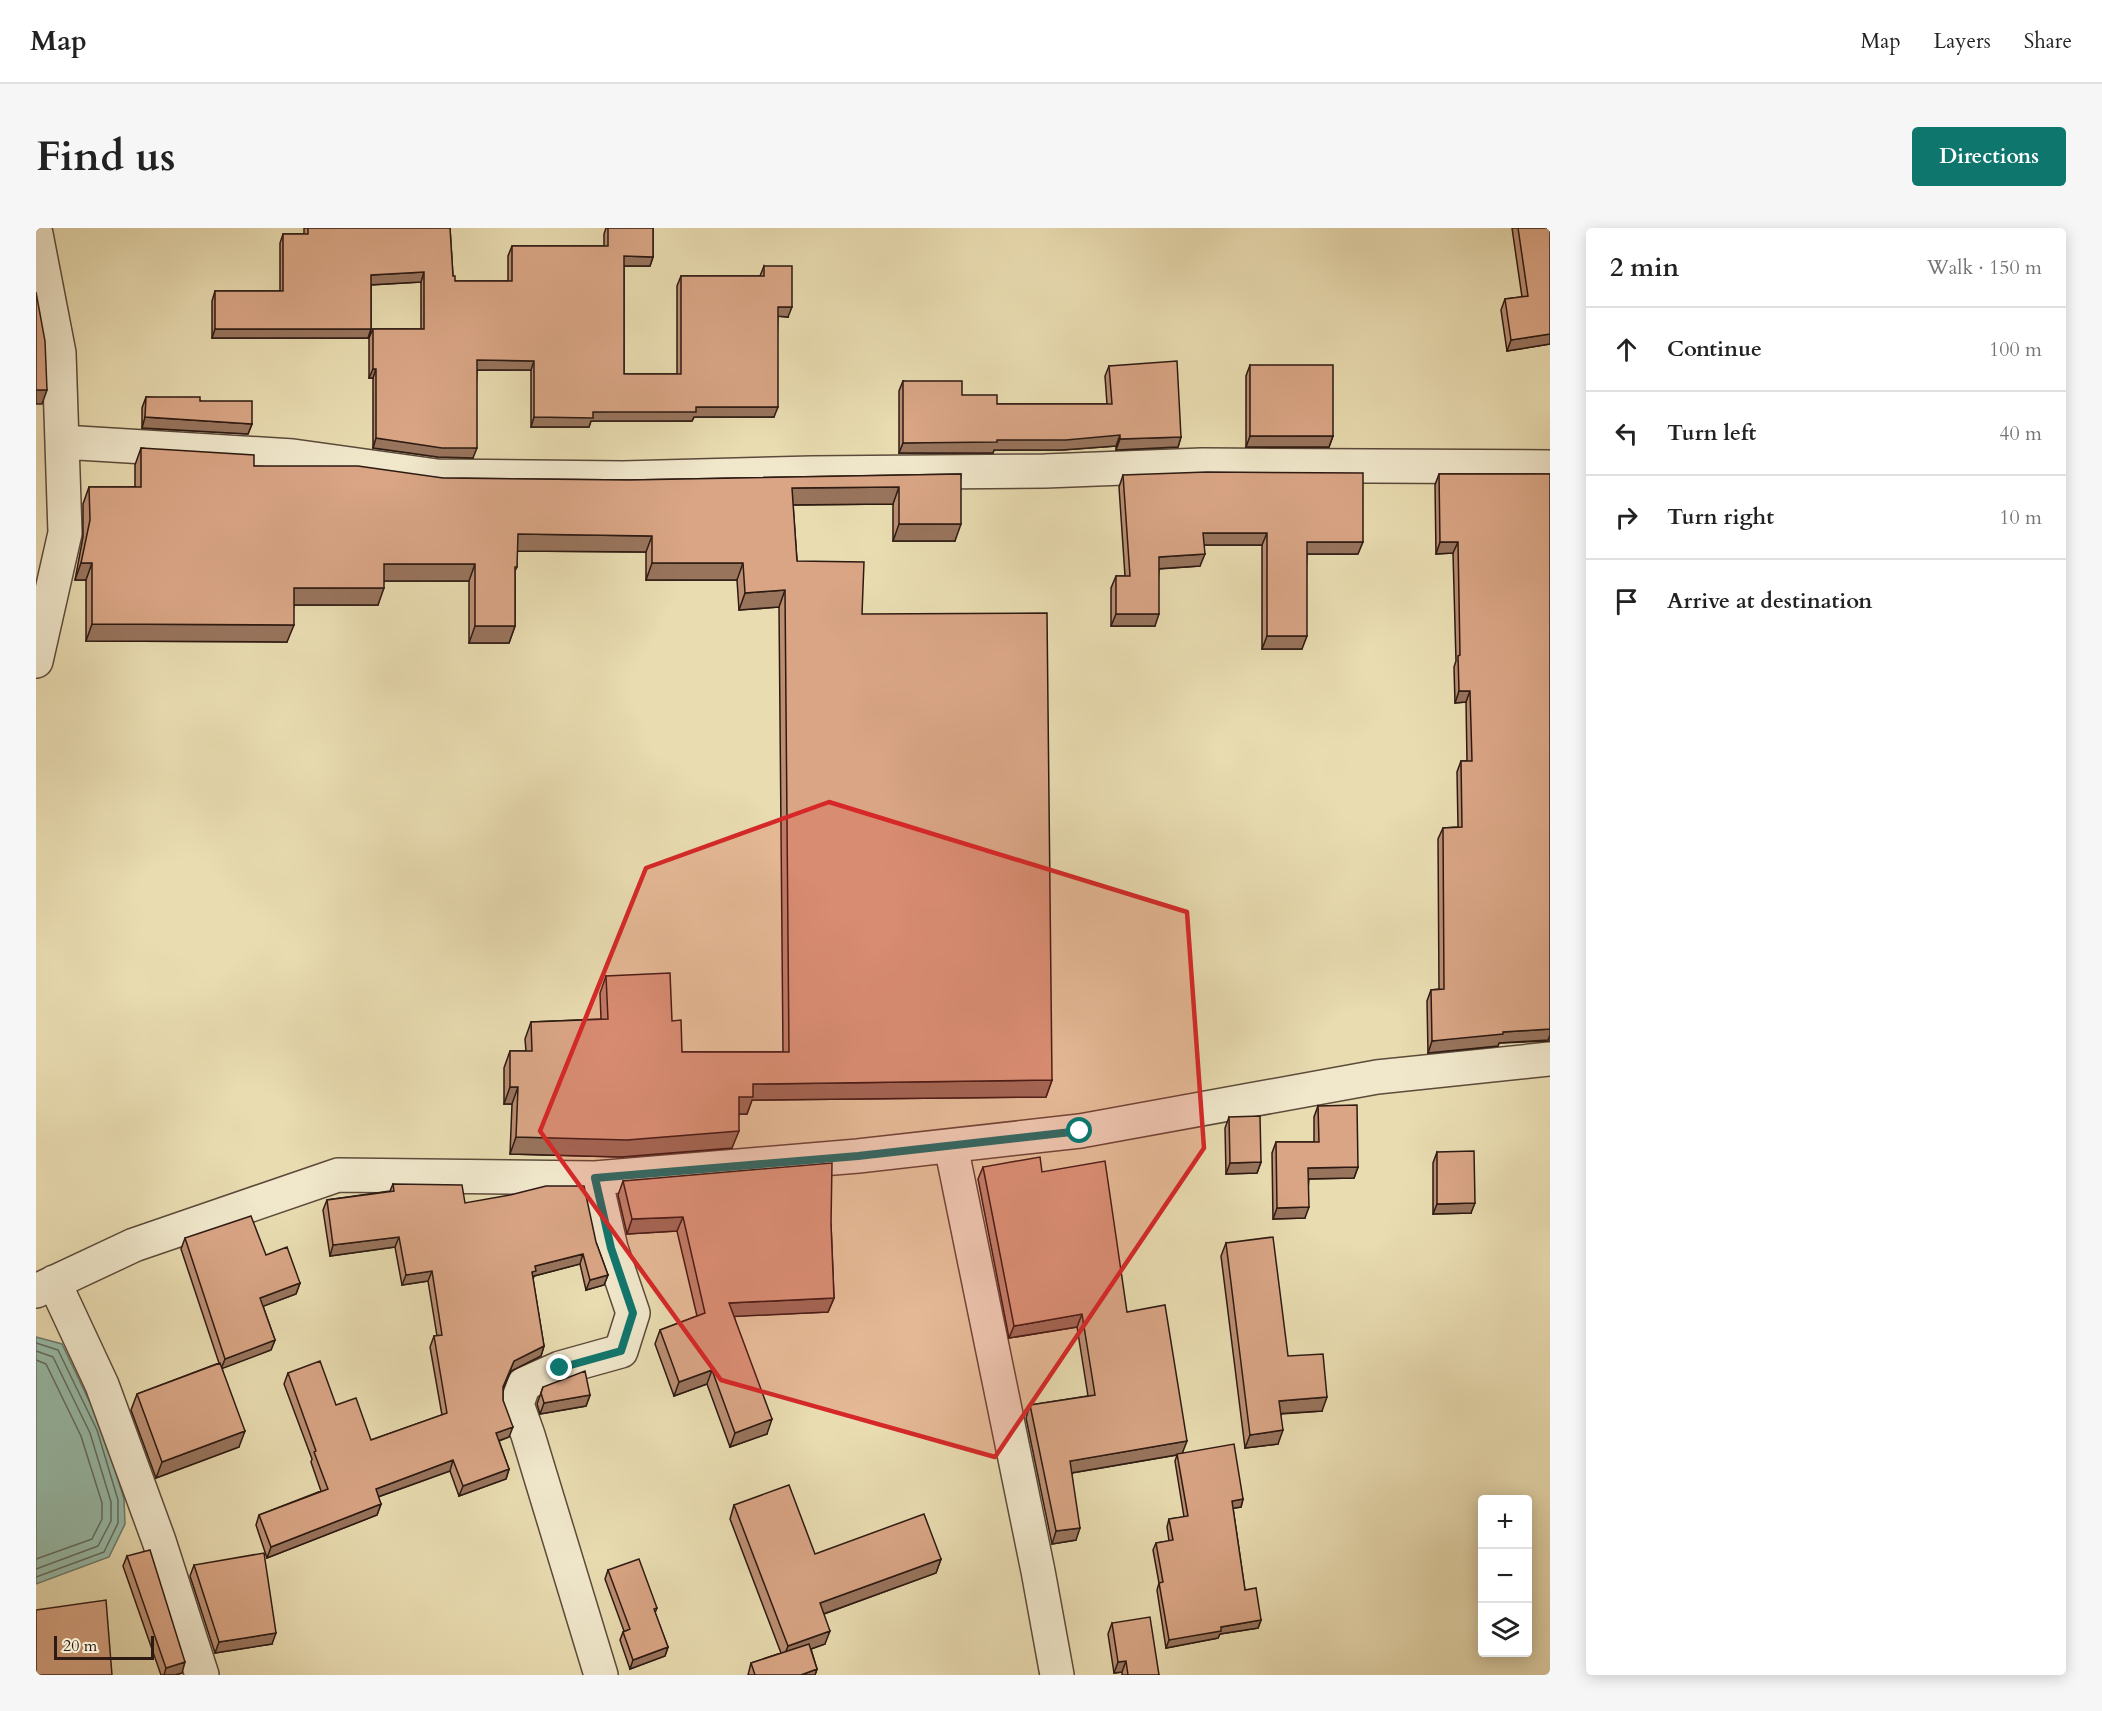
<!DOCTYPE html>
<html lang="en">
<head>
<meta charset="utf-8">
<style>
  :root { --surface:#fff; --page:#f6f6f6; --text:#222; --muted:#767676; --line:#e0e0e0; --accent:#0f766e }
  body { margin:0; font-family:Cardo,serif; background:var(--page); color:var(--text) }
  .controls { position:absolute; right:18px; bottom:18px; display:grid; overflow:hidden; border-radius:6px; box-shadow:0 3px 15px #0003 }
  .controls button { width:54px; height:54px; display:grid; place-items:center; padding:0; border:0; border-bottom:2px solid var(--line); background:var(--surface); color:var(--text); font:30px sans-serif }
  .scale { position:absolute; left:18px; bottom:15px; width:100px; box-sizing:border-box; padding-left:6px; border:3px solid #2d1a12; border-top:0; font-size:16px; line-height:21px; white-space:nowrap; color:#2d1a12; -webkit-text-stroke:4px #f1e8cc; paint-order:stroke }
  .stop { position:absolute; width:18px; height:18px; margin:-14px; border:4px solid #0f766e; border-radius:50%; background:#fff }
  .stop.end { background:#0f766e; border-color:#fff; box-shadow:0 2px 6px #0008 }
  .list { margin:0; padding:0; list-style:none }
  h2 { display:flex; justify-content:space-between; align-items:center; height:78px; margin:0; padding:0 24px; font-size:26px }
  h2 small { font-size:20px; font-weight:400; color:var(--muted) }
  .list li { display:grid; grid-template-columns:39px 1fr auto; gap:18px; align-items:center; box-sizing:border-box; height:84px; padding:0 24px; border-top:2px solid var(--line) }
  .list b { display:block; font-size:22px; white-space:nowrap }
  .list em { font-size:20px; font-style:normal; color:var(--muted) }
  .icon { flex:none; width:33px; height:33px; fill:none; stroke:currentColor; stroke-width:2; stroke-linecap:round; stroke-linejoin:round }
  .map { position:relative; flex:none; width:1514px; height:1447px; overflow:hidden; border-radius:6px }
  header { display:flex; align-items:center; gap:36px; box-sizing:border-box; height:84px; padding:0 30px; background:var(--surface); border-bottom:2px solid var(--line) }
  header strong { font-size:28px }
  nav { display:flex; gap:33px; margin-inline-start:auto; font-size:21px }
  .intro { display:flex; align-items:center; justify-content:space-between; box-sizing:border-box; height:144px; padding:0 36px }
  h1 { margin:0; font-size:42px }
  .button { padding:15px 27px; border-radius:6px; background:var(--accent); color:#fff; font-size:21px; font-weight:700 }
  main { display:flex; gap:36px; padding:0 36px }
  aside { flex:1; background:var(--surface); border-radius:6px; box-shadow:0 3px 15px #0003 }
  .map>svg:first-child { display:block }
  .water { fill:#97bcaa; stroke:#6d7b6d; stroke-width:1.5 }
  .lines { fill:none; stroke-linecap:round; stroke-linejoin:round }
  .shore { stroke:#626b5e; stroke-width:1.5 }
  .street-casing { stroke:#5c4a3a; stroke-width:36 }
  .street { stroke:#f1e8cc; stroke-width:33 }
  .wall { fill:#bb8e72; stroke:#2d1a12; stroke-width:1.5 }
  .shaded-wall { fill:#98745d; stroke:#2d1a12; stroke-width:1.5 }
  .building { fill:#d9a585; stroke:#2d1a12; stroke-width:1.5 }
  .route { stroke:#0f766e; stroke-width:8 }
  .marked { fill:#d62828; fill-opacity:0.2; stroke:#d62828; stroke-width:4.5; stroke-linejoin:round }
</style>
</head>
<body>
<header>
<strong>Map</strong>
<nav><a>Map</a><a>Layers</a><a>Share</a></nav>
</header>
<div class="intro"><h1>Find us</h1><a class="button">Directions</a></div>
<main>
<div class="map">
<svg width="1514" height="1447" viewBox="0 0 1514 1447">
  <rect width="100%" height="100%" fill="#e9dcb1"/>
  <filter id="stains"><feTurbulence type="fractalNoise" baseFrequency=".00333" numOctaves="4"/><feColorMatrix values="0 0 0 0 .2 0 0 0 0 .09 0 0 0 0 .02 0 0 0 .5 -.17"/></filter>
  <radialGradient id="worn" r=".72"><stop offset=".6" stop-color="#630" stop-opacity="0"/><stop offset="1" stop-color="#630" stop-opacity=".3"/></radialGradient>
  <path class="water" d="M 0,1109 L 26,1116 L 66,1200 L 88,1271 L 89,1296 L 73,1329 L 0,1356 Z"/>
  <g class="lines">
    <path class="shore" d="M 0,1115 L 22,1122 L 61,1202 L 82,1272 L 82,1295 L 68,1324 L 0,1349
      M 0,1123 L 17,1129 L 54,1205 L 75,1274 L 75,1293 L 62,1318 L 0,1341
      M 0,1132 L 10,1136 L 45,1208 L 66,1275 L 66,1291 L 56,1311 L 0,1331"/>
    <defs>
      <path id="street" d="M 0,6 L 23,125 L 29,305 L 0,433
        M 26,214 L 257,228 L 401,248 L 587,250 L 776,245 L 1009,243 L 1166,237 L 1514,239
        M 915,918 L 1002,1343 L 1021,1447
        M 559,950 L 575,1020 L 597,1085 L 585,1123 L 524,1140 L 488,1156 L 481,1176 L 492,1207 L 565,1447
        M 18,1054 L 66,1157 L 123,1313 L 166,1447
        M 0,1063 L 98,1017 L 302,947 L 559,950 L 822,928 L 1044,903 L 1341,849 L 1514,831"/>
    </defs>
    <use href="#street" class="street-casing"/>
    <use href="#street" class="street"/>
  </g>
  <path class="wall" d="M 268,0 L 414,0 L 417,48 L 419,53 L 472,53 L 472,28 L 476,18 L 568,18 L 568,6 L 570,0 L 617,0 L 617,29 L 614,38 L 588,38 L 588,146 L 641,146 L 641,58 L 645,48 L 724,48 L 728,38 L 752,89 L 742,88 L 738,189 L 658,189 L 656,193 L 555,193 L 553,199 L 495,199 L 495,142 L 441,142 L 437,230 L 402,229 L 337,220 L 337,150 L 333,150 L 333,110 L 337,101 L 385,101 L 385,54 L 335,57 L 335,101 L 332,110 L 176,110 L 176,73 L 179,63 L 244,63 L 244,15 L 247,6 L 268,6 Z
    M 1476,0 L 1514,0 L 1514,116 L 1471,123 L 1465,82 L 1469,71 L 1486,69 Z
    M 1214,137 L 1297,208 L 1293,219 L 1210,219 L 1210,148 Z
    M 1073,138 L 1145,209 L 1142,219 L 1080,222 L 1080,218 L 1026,222 L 958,222 L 957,225 L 863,225 L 863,163 L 867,153 L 961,176 L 1071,176 L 1069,148 Z
    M 110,169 L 164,173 L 216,196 L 212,206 L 106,200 L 106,180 Z
    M 105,220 L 218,238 L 407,250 L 593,252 L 925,246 L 919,313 L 857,313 L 857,276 L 757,277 L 761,333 L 826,386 L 1016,852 L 1010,869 L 716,872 L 711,886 L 703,886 L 696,920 L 585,929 L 474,926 L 476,876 L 468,876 L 468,840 L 474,823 L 490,823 L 489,811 L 495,794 L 565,791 L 564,765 L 570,748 L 636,793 L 646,824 L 747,824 L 743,379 L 703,382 L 701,352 L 610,352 L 610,324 L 481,323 L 481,339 L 479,343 L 479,398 L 473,415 L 433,415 L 433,353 L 348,353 L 342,377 L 258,377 L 251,414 L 50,413 L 50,352 L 39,352 L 47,309 L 47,276 L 53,259 L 99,259 L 99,237 Z
    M 1403,246 L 1514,246 L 1514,813 L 1463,815 L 1462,818 L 1392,825 L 1391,773 L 1395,762 L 1403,761 L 1402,611 L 1407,600 L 1422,599 L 1421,544 L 1425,533 L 1431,533 L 1430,474 L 1419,475 L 1418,439 L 1420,433 L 1417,325 L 1400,326 L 1399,257 Z
    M 1087,247 L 1322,326 L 1271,326 L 1266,421 L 1226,421 L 1226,317 L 1168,317 L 1164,338 L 1123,341 L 1119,398 L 1075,398 L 1075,360 L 1080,348 L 1089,348 L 1083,259 Z
    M 1282,878 L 1322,939 L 1318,950 L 1273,951 L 1269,990 L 1237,991 L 1236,925 L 1240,914 L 1278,914 L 1278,889 Z
    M 1193,889 L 1225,934 L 1221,945 L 1190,946 L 1189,900 Z
    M 1401,924 L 1435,985 L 1397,986 L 1397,935 Z
    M 947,939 L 1006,944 L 1091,1084 L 1147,1225 L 1207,1271 L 1205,1279 L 1197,1280 L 1209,1362 L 1225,1392 L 1222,1400 L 1184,1406 L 1182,1410 L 1130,1420 L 1121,1362 L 1123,1355 L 1117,1322 L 1120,1315 L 1133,1313 L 1131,1299 L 1133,1291 L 1148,1289 L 1139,1233 L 1141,1227 L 1036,1245 L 1040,1312 L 1016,1316 L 990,1190 L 994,1177 L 1052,1168 L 1041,1099 L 973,1110 L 942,951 Z
    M 587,953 L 795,996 L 798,1070 L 792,1084 L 698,1088 L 731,1206 L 694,1219 L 671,1156 L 638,1168 L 619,1116 L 624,1102 L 661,1088 L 641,1003 L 591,1006 L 582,967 Z
    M 357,956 L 429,975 L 560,1014 L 572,1047 L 568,1057 L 550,1062 L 544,1036 L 498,1048 L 497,1051 L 508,1118 L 505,1128 L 475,1143 L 467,1161 L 467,1172 L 473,1209 L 463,1213 L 473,1241 L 470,1251 L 423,1268 L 414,1243 L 342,1269 L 345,1276 L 341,1287 L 231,1330 L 220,1297 L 223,1287 L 285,1263 L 275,1234 L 276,1231 L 248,1156 L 252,1145 L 300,1177 L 335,1212 L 406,1187 L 394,1119 L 398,1108 L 401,1108 L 392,1053 L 366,1057 L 359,1019 L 294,1028 L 287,982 L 291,972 L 354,963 Z
    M 149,1010 L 230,1027 L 264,1055 L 260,1066 L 227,1078 L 239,1112 L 235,1122 L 186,1140 L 203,1219 L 120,1250 L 95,1182 L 101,1166 L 183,1135 L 145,1021 Z
    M 1190,1015 L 1252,1128 L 1286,1183 L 1245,1186 L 1242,1216 L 1209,1220 L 1185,1028 Z
    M 507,1159 L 554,1167 L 550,1178 L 504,1186 L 501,1176 Z
    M 698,1277 L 779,1326 L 905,1331 L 900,1345 L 788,1386 L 789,1416 L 775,1421 L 781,1441 L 779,1447 L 712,1447 L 715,1435 L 745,1425 L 694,1291 Z
    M 91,1328 L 146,1445 L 139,1447 L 125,1447 L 87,1338 Z
    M 158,1337 L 236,1416 L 179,1425 L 154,1348 Z
    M 572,1342 L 621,1380 L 619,1385 L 632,1419 L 629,1428 L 594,1441 L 584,1412 L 587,1404 L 588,1403 L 569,1351 Z
    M 1076,1395 L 1123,1447 L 1086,1447 L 1086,1444 L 1078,1445 L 1072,1406 Z"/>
  <path class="shaded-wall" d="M 588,28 L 617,29 L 614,38 L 584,38 Z
    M 388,44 L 385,54 L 332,57 L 335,47 Z
    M 742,79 L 756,79 L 752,89 L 738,88 Z
    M 179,101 L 335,101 L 332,110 L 176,110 Z
    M 1514,106 L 1514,116 L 1471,123 L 1475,112 Z
    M 441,132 L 498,133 L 495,142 L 437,142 Z
    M 337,141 L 340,141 L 337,150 L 333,150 Z
    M 0,162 L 11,162 L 6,176 L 0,176 Z
    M 660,179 L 742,179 L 738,189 L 658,189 L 656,193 L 555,193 L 553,199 L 495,199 L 498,189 L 557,184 Z
    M 109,189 L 216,196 L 212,206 L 106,200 Z
    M 1084,207 L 1080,218 L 1026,222 L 958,222 L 957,225 L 863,225 L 867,215 Z
    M 1214,208 L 1297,208 L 1293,219 L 1210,219 Z
    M 1145,209 L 1142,219 L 1080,222 L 1084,211 Z
    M 340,210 L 441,220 L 437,230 L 402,229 L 337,220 Z
    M 863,259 L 857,276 L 749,277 L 756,260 Z
    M 863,296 L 925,296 L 919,313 L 857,313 Z
    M 1167,305 L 1231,305 L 1226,317 L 1163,317 Z
    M 482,306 L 616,308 L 610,324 L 475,323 Z
    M 1271,314 L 1327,314 L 1322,326 L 1266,326 Z
    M 1404,314 L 1422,314 L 1417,325 L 1400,326 Z
    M 1169,326 L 1164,338 L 1119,341 L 1123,329 Z
    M 45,335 L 56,335 L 50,352 L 39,352 Z
    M 616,335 L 707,335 L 701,352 L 610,352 Z
    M 348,336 L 439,336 L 433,353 L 342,353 Z
    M 258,360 L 348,360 L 342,377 L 251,377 Z
    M 749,362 L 743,379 L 703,382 L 709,365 Z
    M 1080,386 L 1123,386 L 1119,398 L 1075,398 Z
    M 56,396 L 258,397 L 251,414 L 50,413 Z
    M 439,398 L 479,398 L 473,415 L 433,415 Z
    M 1231,408 L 1271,408 L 1266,421 L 1226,421 Z
    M 1423,463 L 1434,463 L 1430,474 L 1419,475 Z
    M 1514,801 L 1514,807 L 1512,812 L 1463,815 L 1462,818 L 1392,825 L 1396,813 L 1467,804 Z
    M 1016,852 L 1010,869 L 716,872 L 711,886 L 696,886 L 703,869 L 717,856 Z
    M 474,859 L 482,859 L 476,876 L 468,876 Z
    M 703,903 L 696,920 L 585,929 L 474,926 L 480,909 Z
    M 1225,934 L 1221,945 L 1190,946 L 1194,935 Z
    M 1322,939 L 1318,950 L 1268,951 L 1272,940 Z
    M 1439,975 L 1435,985 L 1397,986 L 1401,976 Z
    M 1273,979 L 1269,990 L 1237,991 L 1241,980 Z
    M 647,989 L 641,1003 L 591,1006 L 596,991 Z
    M 363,1009 L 359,1019 L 294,1028 L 297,1017 Z
    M 547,1026 L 544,1036 L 498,1048 L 496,1053 L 496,1044 L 499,1038 Z
    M 396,1043 L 392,1053 L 366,1057 L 370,1047 Z
    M 572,1047 L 568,1057 L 550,1062 L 554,1052 Z
    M 264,1055 L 260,1066 L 220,1081 L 224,1070 Z
    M 798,1070 L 792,1084 L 688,1089 L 693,1075 Z
    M 1046,1086 L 1041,1099 L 973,1110 L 978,1098 Z
    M 239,1112 L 235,1122 L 185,1141 L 189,1131 Z
    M 508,1118 L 505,1128 L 475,1143 L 463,1170 L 478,1133 Z
    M 676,1142 L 671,1156 L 638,1168 L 643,1154 Z
    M 554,1167 L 550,1178 L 504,1186 L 508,1175 Z
    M 1291,1169 L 1286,1183 L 1238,1186 L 1243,1173 Z
    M 736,1191 L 731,1206 L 694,1219 L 699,1205 Z
    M 477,1199 L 473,1209 L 456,1215 L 460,1205 Z
    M 1247,1202 L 1242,1216 L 1209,1220 L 1214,1207 Z
    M 209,1203 L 203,1219 L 120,1250 L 126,1234 Z
    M 1151,1213 L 1146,1226 L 1029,1246 L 1034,1233 Z
    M 417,1232 L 414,1243 L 336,1271 L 340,1261 Z
    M 473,1241 L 470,1251 L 423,1268 L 427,1258 Z
    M 1207,1271 L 1205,1279 L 1193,1281 L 1196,1273 Z
    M 345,1276 L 341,1287 L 231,1330 L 235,1319 Z
    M 1044,1300 L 1040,1312 L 1016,1316 L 1020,1303 Z
    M 905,1331 L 900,1345 L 779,1389 L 784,1375 Z
    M 1225,1392 L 1222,1400 L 1184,1406 L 1182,1410 L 1130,1420 L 1133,1412 L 1185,1399 Z
    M 794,1403 L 789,1416 L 747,1431 L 752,1418 Z
    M 240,1405 L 236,1416 L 179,1425 L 183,1414 Z
    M 632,1419 L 629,1428 L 594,1441 L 597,1432 Z
    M 1090,1433 L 1086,1444 L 1078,1445 L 1082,1434 Z
    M 149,1434 L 146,1445 L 139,1447 L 128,1447 L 130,1440 Z
    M 781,1441 L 779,1447 L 765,1447 Z"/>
  <path class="building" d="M 272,0 L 414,0 L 417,48 L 419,48 L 419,53 L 476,53 L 476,18 L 572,18 L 572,0 L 617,0 L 617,29 L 588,28 L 588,146 L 645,146 L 645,48 L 728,48 L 728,38 L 756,38 L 756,79 L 742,79 L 742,179 L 660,179 L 660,184 L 557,184 L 557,190 L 498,189 L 498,133 L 441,132 L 441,220 L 406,220 L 340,210 L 340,141 L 337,141 L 337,101 L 388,101 L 388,44 L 335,47 L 335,101 L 179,101 L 179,63 L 247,63 L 247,6 L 272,6 Z
    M 1482,0 L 1514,0 L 1514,106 L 1475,112 L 1469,71 L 1492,68 Z
    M 0,64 L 9,113 L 11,162 L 0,162 Z
    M 1141,133 L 1145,209 L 1084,211 L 1084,207 L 1030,212 L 961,212 L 961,214 L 867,215 L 867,153 L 926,153 L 926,167 L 961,167 L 961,176 L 1076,176 L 1073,138 Z
    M 1214,137 L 1297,137 L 1297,208 L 1214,208 Z
    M 110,169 L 164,169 L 164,173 L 216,173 L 216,196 L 109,189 Z
    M 105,220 L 218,227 L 218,238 L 322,238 L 407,250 L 593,252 L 925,246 L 925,296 L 863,296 L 863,259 L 756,260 L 761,333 L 828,334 L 826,386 L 1011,385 L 1016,852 L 717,856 L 717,869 L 703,869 L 703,903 L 591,912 L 480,909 L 482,859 L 474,859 L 474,823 L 496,823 L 495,794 L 572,791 L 570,748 L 634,745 L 636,793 L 645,792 L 646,824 L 753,824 L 749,362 L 709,365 L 707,335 L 616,335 L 616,308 L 482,306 L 481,339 L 479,339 L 479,398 L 439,398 L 439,336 L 348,336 L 348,360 L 258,360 L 258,397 L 56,396 L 56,335 L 45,335 L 54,292 L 53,259 L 105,259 Z
    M 1171,244 L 1327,245 L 1327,314 L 1271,314 L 1271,408 L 1231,408 L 1231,305 L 1167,305 L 1169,326 L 1123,329 L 1123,386 L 1080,386 L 1080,348 L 1094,348 L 1087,247 Z
    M 1403,246 L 1514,246 L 1514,801 L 1467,804 L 1467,806 L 1396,813 L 1395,762 L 1408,761 L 1407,600 L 1426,599 L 1425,533 L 1436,533 L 1434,463 L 1423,463 L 1422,428 L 1424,427 L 1422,314 L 1404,314 Z
    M 1321,877 L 1322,939 L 1272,940 L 1273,979 L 1241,980 L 1240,914 L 1283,914 L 1282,878 Z
    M 1224,888 L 1225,934 L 1194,935 L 1193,889 Z
    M 1438,923 L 1439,975 L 1401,976 L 1401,924 Z
    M 1004,929 L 1006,944 L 1069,933 L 1091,1084 L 1129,1077 L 1151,1213 L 1034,1233 L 1044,1300 L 1020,1303 L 994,1177 L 1059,1167 L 1046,1086 L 978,1098 L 947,939 Z
    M 796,935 L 795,996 L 798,1070 L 693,1075 L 736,1191 L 699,1205 L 676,1142 L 643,1154 L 624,1102 L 669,1085 L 647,989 L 596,991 L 587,953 Z
    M 357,956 L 426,957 L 429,975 L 474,967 L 510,958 L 548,958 L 560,1014 L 572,1047 L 554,1052 L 547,1026 L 499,1038 L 500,1043 L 496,1044 L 508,1118 L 478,1133 L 467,1159 L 467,1172 L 477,1199 L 460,1205 L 473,1241 L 427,1258 L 417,1232 L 340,1261 L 345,1276 L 235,1319 L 223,1287 L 292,1261 L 278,1224 L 280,1223 L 252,1145 L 284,1133 L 300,1177 L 320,1170 L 335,1212 L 411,1185 L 398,1108 L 406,1107 L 396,1043 L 370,1047 L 363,1009 L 297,1017 L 291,972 L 358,963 Z
    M 215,988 L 230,1027 L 251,1019 L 264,1055 L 224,1070 L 239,1112 L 189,1131 L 149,1010 Z
    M 1237,1009 L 1252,1128 L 1287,1126 L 1291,1169 L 1243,1173 L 1247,1202 L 1214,1207 L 1190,1015 Z
    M 184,1135 L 209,1203 L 126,1234 L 101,1166 Z
    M 549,1143 L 554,1167 L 508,1175 L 505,1165 L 507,1159 Z
    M 1198,1216 L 1207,1271 L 1196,1273 L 1209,1362 L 1220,1360 L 1225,1392 L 1185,1399 L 1185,1403 L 1133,1412 L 1123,1355 L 1127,1354 L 1120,1315 L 1137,1312 L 1133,1291 L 1152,1288 L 1141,1226 Z
    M 753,1257 L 779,1326 L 888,1286 L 905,1331 L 784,1375 L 794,1403 L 752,1418 L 698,1277 Z
    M 114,1322 L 149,1434 L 130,1440 L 91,1328 Z
    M 228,1325 L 240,1405 L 183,1414 L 158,1337 Z
    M 603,1331 L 621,1380 L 618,1381 L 632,1419 L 597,1432 L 587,1404 L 594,1401 L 572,1342 Z
    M 70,1372 L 76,1447 L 0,1447 L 0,1382 Z
    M 1114,1389 L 1123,1447 L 1092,1447 L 1090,1433 L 1082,1434 L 1076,1395 Z
    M 773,1416 L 781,1441 L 765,1447 L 719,1447 L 715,1435 Z"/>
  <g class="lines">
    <path class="route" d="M 524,1140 L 585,1123 L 597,1085 L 575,1020 L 559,950 L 822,928 L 1044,903"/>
  </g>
  <path class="marked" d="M 793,574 L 1151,684 L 1168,920 L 959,1229 L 685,1152 L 504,903 L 610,640 Z"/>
  <rect width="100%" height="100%" filter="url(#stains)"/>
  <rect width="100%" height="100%" fill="url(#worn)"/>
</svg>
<div class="controls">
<button>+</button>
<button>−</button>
<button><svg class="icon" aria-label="layers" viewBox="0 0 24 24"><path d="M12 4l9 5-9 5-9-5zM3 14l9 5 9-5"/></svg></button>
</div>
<div class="scale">20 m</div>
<div class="stop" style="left:1044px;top:903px"></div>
<div class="stop end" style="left:524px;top:1140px"></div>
</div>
<aside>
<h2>2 min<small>Walk · 150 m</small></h2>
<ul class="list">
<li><svg class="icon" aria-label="ahead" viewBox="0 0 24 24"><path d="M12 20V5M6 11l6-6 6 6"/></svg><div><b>Continue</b></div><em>100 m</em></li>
<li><svg class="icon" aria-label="left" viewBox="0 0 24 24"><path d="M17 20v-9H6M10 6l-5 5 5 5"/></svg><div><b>Turn left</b></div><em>40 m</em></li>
<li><svg class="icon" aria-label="right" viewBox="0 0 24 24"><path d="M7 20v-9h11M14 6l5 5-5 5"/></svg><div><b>Turn right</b></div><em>10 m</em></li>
<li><svg class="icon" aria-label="arrive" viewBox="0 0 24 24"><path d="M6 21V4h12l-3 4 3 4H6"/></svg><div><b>Arrive at destination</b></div></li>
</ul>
</aside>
</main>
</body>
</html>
